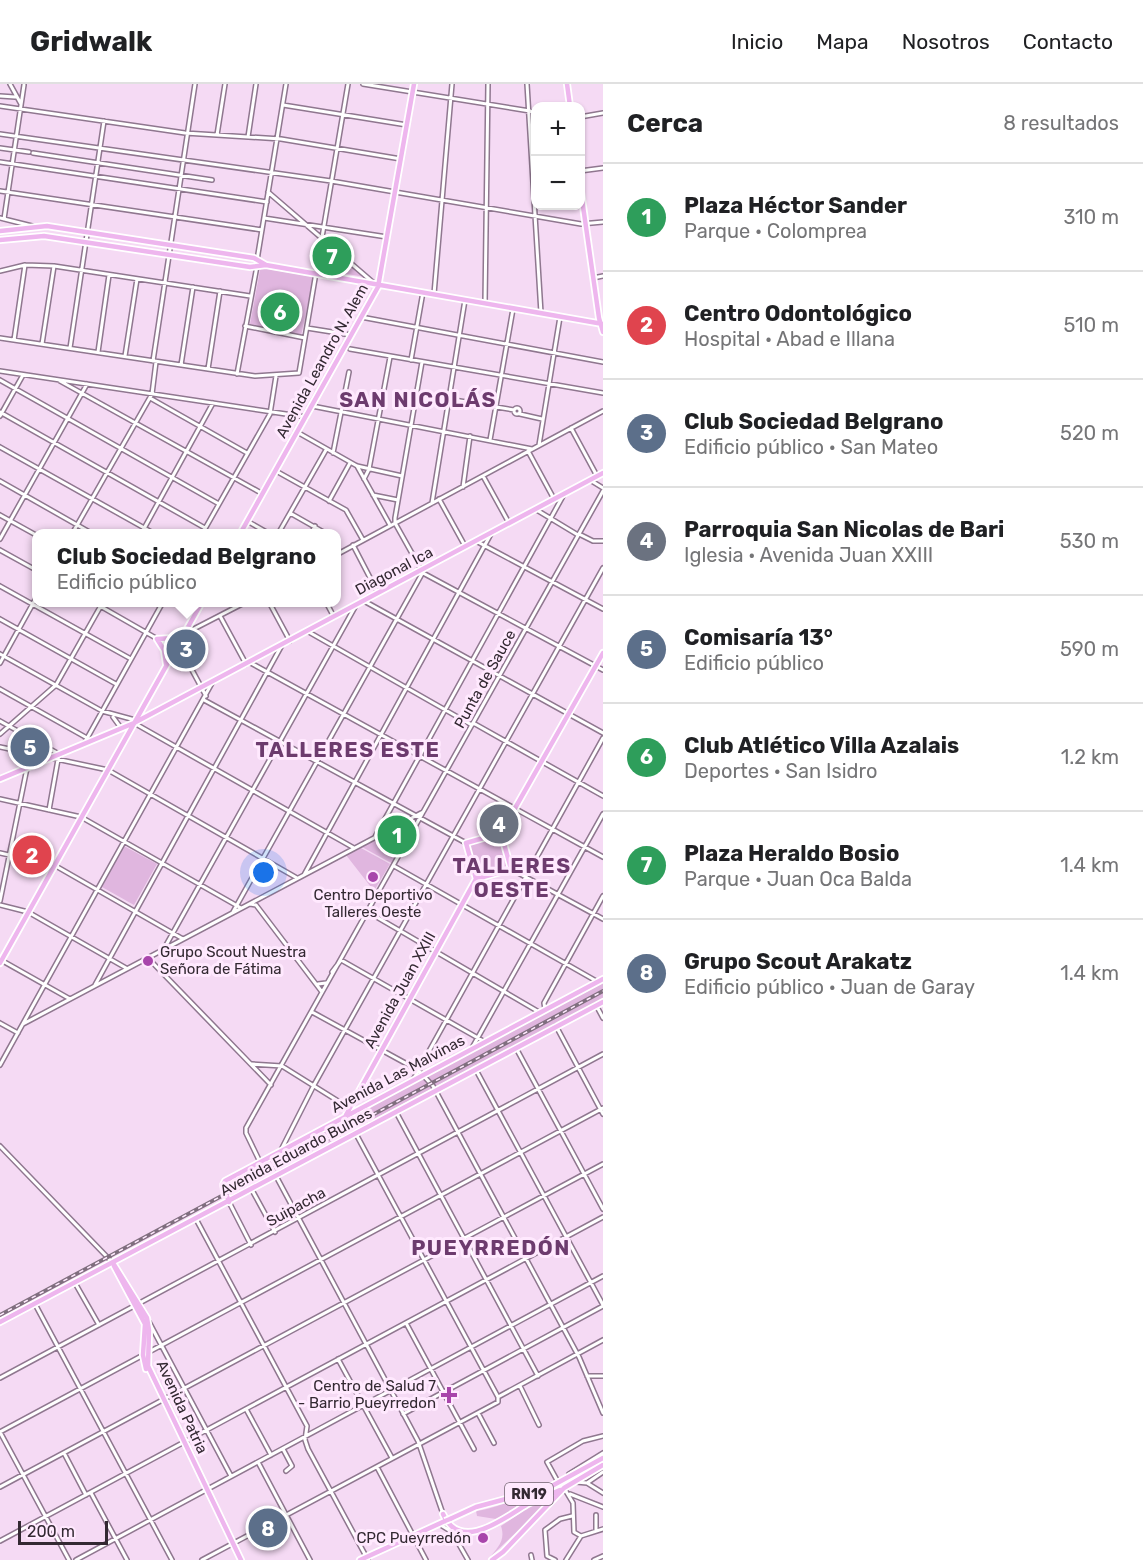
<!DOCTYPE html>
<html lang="es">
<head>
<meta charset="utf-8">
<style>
  :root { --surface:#fff; --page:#f2f2f2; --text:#202124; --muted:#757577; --line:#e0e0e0; --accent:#0f766e }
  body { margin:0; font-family:Rubik,sans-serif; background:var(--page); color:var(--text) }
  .controls { position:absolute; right:18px; top:18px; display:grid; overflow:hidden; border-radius:12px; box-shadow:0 2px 4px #0004 }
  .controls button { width:54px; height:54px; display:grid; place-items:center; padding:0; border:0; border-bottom:2px solid var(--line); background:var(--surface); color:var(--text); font:30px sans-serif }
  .scale { position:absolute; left:18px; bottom:15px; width:90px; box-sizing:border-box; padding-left:6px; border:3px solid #332932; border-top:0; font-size:16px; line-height:21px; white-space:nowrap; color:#332932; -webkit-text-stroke:4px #ffe9fe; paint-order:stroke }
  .you { position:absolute; left:264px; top:789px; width:21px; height:21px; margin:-15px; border:4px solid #fff; border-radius:50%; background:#1a73e8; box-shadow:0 0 0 9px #1a73e833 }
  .badge { display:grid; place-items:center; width:39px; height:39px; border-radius:50%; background:var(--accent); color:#fff; font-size:20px; font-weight:700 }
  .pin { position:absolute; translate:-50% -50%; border:3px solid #fff; box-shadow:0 2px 6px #0006 }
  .popup { position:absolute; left:32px; top:445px; width:309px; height:78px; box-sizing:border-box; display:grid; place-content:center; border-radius:12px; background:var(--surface); filter:drop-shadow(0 2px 4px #0005); font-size:20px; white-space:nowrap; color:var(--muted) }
  .popup b { font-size:22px; color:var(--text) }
  .popup::after { content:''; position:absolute; left:50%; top:100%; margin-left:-12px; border:12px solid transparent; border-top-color:var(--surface) }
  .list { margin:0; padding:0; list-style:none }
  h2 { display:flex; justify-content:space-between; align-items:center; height:78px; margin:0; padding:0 24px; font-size:26px }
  h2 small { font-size:20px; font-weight:400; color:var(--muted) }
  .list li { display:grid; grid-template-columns:39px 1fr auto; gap:18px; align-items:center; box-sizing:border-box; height:108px; padding:0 24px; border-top:2px solid var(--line) }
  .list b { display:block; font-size:22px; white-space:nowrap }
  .list p { margin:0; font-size:20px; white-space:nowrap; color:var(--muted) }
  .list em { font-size:20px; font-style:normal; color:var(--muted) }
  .map { position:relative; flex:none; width:603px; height:1476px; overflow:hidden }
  header { display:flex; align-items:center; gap:36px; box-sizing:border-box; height:84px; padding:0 30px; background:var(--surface); border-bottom:2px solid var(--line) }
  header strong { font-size:28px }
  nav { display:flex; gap:33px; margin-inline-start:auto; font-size:21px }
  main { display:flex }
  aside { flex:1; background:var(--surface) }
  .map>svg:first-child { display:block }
  .green { fill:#e0b6df }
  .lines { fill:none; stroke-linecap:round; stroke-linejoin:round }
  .minor-casing { stroke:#8f778f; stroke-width:6 }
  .major-casing { stroke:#fff; stroke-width:8 }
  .minor { stroke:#fff; stroke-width:3 }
  .major { stroke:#eeb6ee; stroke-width:4.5 }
  .rail-casing { stroke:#806f7f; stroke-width:4 }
  .rail { stroke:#ffe9fe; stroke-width:1.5; stroke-dasharray:4.5; stroke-linecap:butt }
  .major-bridge-casing { stroke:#fff; stroke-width:8; stroke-linecap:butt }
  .major-bridge { stroke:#eeb6ee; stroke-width:4.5 }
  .poi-dot { fill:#a845ab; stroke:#ffe9fe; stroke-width:2 }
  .labels { text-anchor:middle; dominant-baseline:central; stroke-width:6; stroke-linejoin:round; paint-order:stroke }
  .shield { fill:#ffe9fe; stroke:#70636f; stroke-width:1.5 }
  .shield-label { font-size:14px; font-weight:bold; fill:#332932 }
  .street-label { font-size:15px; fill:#332932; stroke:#ffe9fe }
  .poi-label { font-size:15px; fill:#332932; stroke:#ffe9fe; text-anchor:end }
  .district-label { font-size:21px; font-weight:bold; letter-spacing:1.5px; fill:#6d3b6e; stroke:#ffe9fe }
</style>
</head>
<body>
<header>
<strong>Gridwalk</strong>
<nav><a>Inicio</a><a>Mapa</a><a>Nosotros</a><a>Contacto</a></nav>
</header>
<main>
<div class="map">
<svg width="603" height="1476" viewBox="0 0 603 1476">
  <rect width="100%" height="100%" fill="#f5daf4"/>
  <path class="green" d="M 325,159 L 366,193 L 320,186 Z
    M 262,184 L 314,193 L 301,252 L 250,240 L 260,186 Z
    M 412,737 L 415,739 L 393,780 L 362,763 Z
    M 499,753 L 508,783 L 478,791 L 470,761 Z
    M 124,762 L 157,780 L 134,821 L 102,803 Z
    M 361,764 L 390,780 L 374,807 L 346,771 Z
    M 603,899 L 603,915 L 229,1111 L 227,1099 Z
    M 559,1408 L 489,1474 C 497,1464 506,1457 501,1442 L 529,1423 Z
    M 515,1417 L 517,1425 L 502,1436 L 477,1432 L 476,1427 C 487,1426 501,1420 515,1417 Z"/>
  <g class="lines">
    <defs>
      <path id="minor" d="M 10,0 L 21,20
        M 363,0 L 536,28
        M 527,0 L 541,229
        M 0,12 L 15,13
        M 283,21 L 407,41
        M 0,22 L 185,49 L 281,55 L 401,75
        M 580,33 L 603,29
        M 0,50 L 331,97 L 581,140 L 603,138
        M 217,51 L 225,0
        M 248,53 L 256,0
        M 0,64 L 29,68
        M 33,69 L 212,96
        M 0,78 L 267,118
        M 580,87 L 603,84
        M 0,107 L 262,146
        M 268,108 L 375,200
        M 0,134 L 32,142
        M 264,134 L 387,153
        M 4,135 L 24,1
        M 257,176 L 286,0
        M 0,187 L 25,181 L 54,182 L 250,212
        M 593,194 L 603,192
        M 434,210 L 452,0
        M 485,219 L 488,0
        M 361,233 L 603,278
        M 245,242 L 305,254
        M 307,244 L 351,251
        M 0,254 L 255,292 L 299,289 L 348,0
        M 14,256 L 25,181
        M 42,260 L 54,182
        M 70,264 L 104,37
        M 350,265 L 603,309
        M 98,268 L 109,191
        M 125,272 L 137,195
        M 411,276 L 423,208
        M 153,277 L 195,0
        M 422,278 L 395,434 L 395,439 L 423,489 L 603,586
        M 181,281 L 193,203
        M 208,285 L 220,207
        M 0,287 L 306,333
        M 237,290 L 257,182
        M 0,296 L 219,420
        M 60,297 L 263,410
        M 150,314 L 247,369
        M 448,315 L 514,326
        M 312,322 L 532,365
        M514 327a3 3 0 1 1 6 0a3 3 0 1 1-6 0Z
        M 0,328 L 205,444
        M 520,330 L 542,335
        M 0,332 L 23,291
        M 571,344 L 597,392
        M 297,348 L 357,382 L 402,392
        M 490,356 L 513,225
        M 539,361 L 560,233
        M 0,363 L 155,450
        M 528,367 L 554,415
        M 333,369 L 349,288
        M 357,382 L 390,441
        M 276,387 L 346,426 L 363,456
        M 483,392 L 509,439
        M 364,395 L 369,385 L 390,273
        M 590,396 L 603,404
        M 0,397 L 93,450
        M 463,403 L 470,352
        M 373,411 L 398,416
        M 439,415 L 465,462
        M 329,417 L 350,379
        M 432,419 L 465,216
        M 535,425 L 578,451
        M 290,429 L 327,450
        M 0,431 L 36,451
        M 247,437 L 270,450
        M 72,450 L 152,310 L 156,278
        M 141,450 L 213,319
        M 202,450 L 270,330 L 276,292
        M 278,450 L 326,366
        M 311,450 L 315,442
        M 579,450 L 593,457 L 603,457
        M 0,455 L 87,300
        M 476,457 L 603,525
        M 353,461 L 378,509
        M 0,466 L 36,486
        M 336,471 L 603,327
        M 0,502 L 131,575
        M 364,517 L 603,649
        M 93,518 L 175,565
        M 269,518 L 290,557
        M 326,518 L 334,533
        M 220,532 L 246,580
        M 0,535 L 116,600
        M 307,547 L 470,640 L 475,640 L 603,712
        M 184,550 L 246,518
        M 178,560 L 206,612
        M 0,570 L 102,627 L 135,636
        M 249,578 L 603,773
        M 0,579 L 36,514
        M 0,605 L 87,654
        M 204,616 L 466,759
        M 113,633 L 121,644
        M 0,637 L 59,670 L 49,726
        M 134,639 L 354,764
        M 0,650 L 56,601 L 103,518
        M 85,658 L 163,518
        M 0,663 L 108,686 L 297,794
        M 0,715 L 81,733 L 241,824
        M 375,753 L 563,412
        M 0,769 L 54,781 L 183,855
        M 394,782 L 598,898
        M 511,785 L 603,835
        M 304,791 L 492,448
        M 0,817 L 27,684
        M 250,820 L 256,821 L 322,908
        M 0,821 L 28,828 L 126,884
        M 233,828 L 423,488
        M 368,828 L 539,928
        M 165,863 L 355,523
        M 148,874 L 271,1001
        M 1,876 L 70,915
        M 332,888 L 341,876 L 485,958
        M 318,900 L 326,899
        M 95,901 L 282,561
        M 596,921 L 603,934
        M 545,925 L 544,919 L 603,812
        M 312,928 L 418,986 L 433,1002 L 579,1273 L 603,1329
        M 0,939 L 18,949
        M 23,940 L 423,728
        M 556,942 L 603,1030
        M 472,964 L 603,730
        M 516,964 L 603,1125
        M 252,980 L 282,982 L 354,1027
        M 0,981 L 212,599
        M 476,986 L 603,1221
        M 413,996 L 603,654
        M 396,1028 L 538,1292
        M 356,1050 L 498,1313
        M 0,1062 L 112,1178
        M 281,1066 L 314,1001 L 603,484
        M 260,1078 L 246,1049 L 246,1044 L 603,407
        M 276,1092 L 418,1357 L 443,1430
        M 252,1106 L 275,1148
        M 229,1118 L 251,1161
        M 196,1135 L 307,1342 L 305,1356 L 308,1365 L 368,1476
        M 75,1199 L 99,1241
        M 35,1220 L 172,1476
        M 149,1238 L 231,1392
        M 406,1239 L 474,1365
        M 338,1275 L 392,1374
        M 587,1292 L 603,1292
        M 0,1294 L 603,970
        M 520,1302 L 539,1341
        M 246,1325 L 271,1371
        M 478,1329 L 494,1359
        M 403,1330 L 603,1222
        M 0,1348 L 603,1024
        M 0,1348 L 69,1476
        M 283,1365 L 292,1382 L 286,1387
        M 64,1369 L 86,1411
        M 258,1378 L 310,1476
        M 377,1383 L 426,1476
        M 569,1390 L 603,1369
        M 558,1398 L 547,1378 L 583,1357 L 603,1352
        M 576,1398 L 587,1399 L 603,1409
        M 587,1399 L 603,1388
        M 0,1403 L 603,1080
        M 564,1404 L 573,1419 L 574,1448 L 581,1452 L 566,1476
        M 91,1409 L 127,1476
        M 570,1410 L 603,1423
        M 439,1440 L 452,1448 L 468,1476
        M 596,1446 L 596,1431
        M 581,1452 L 603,1445
        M 0,1457 L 603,1133
        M 531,1471 L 532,1476
        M 76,1476 L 603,1192
        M 202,1476 L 498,1318 L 498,1313 L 603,1256
        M 555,1476 L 547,1472 L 545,1446 L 560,1435 L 572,1432
        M 594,1476 L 603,1472"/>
      <path id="major" d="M 567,0 L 570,22
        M 580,101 L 599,234 L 603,248
        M 0,147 L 47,142 L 254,174 L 266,181
        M 0,156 L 44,152 L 250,183 L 266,181 L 603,240
        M 240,450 L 378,203 L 414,0
        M 157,555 L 164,566 L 166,580
        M 157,555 L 173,554 L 184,550
        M 0,695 L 134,639 L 603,389
        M 476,795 L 466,759 L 501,749 L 603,569
        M 0,879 L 202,518
        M 346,1031 L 476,795 L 511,785 L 501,749
        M 229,1118 L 223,1101 L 225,1097 L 603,895
        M 113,1179 L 147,1234 L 149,1246 L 148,1282 L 241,1476
        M 114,1182 L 145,1240 L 143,1271 L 146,1285
        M 0,1238 L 603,918
        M 443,1430 C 460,1469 503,1435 526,1421 C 537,1415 549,1411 560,1406
        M 450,1435 L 476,1423 L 550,1403 L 603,1374
        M 360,1476 L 445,1437
        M 492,1476 L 503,1468 L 564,1404 L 603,1381"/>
    </defs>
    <use href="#minor" class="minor-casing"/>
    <use href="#major" class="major-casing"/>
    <use href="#minor" class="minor"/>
    <use href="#major" class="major"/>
    <defs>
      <path id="rail" d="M 0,1231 L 603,907"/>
    </defs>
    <use href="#rail" class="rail-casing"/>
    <use href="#rail" class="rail"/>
    <defs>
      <path id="major-bridge" d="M 445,1437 L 450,1435"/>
    </defs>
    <use href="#major-bridge" class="major-bridge-casing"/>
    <use href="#major-bridge" class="major-bridge"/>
  </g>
  <g class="poi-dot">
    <circle cx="373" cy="793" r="6"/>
    <circle cx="148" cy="877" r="6"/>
    <path d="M446 1302h6v6h6v6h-6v6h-6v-6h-6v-6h6z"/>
    <circle cx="483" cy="1454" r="6"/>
  </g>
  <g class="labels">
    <rect class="shield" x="505" y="1399" width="48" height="22" rx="4.5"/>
    <g class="shield-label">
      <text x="529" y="1410">RN19</text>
    </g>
    <g class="street-label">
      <text transform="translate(322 277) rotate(-61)">Avenida Leandro N. Alem</text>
      <text transform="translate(394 487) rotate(-28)">Diagonal Ica</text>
      <text transform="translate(485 595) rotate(-61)">Punta de Sauce</text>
      <text transform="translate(400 906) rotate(-61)">Avenida Juan XXIII</text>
      <text transform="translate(398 990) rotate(-28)">Avenida Las Malvinas</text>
      <text transform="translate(296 1068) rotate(-28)">Avenida Eduardo Bulnes</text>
      <text transform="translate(296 1123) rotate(-29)">Suipacha</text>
      <text transform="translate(182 1323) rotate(65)">Avenida Patria</text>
    </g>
    <g class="poi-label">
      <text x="373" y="811" text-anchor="middle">Centro Deportivo<tspan x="373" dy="17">Talleres Oeste</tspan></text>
      <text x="160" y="868" text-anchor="start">Grupo Scout Nuestra<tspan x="160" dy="17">Señora de Fátima</tspan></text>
      <text x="436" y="1302">Centro de Salud 7<tspan x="436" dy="17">- Barrio Pueyrredon</tspan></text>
      <text x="471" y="1454">CPC Pueyrredón</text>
    </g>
    <g class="district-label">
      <text x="418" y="315">SAN NICOLÁS</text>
      <text x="348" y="665">TALLERES ESTE</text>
      <text x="512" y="781">TALLERES<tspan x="512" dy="24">OESTE</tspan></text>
      <text x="491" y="1163">PUEYRREDÓN</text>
    </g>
  </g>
</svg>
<div class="controls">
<button>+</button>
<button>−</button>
</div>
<div class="scale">200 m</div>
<div class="you"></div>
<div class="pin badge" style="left:397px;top:751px;background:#2e9e5b">1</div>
<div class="pin badge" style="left:32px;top:771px;background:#e0444e">2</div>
<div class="pin badge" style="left:186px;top:565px;background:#5c6f8a">3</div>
<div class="popup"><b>Club Sociedad Belgrano</b>Edificio público</div>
<div class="pin badge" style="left:499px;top:740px;background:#6b7280">4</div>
<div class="pin badge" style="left:30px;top:663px;background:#5c6f8a">5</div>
<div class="pin badge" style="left:280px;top:228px;background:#2e9e5b">6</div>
<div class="pin badge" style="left:332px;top:172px;background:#2e9e5b">7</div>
<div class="pin badge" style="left:268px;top:1444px;background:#5c6f8a">8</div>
</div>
<aside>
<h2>Cerca<small>8 resultados</small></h2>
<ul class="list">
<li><span class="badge" style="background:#2e9e5b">1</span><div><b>Plaza Héctor Sander</b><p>Parque · Colomprea</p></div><em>310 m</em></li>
<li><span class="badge" style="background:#e0444e">2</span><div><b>Centro Odontológico</b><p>Hospital · Abad e Illana</p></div><em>510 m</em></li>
<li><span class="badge" style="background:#5c6f8a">3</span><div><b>Club Sociedad Belgrano</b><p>Edificio público · San Mateo</p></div><em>520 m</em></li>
<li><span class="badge" style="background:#6b7280">4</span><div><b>Parroquia San Nicolas de Bari</b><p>Iglesia · Avenida Juan XXIII</p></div><em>530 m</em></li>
<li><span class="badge" style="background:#5c6f8a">5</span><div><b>Comisaría 13°</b><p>Edificio público</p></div><em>590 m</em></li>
<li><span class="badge" style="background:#2e9e5b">6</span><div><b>Club Atlético Villa Azalais</b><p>Deportes · San Isidro</p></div><em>1.2 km</em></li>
<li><span class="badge" style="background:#2e9e5b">7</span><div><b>Plaza Heraldo Bosio</b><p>Parque · Juan Oca Balda</p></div><em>1.4 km</em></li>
<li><span class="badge" style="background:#5c6f8a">8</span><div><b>Grupo Scout Arakatz</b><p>Edificio público · Juan de Garay</p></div><em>1.4 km</em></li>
</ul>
</aside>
</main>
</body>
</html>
